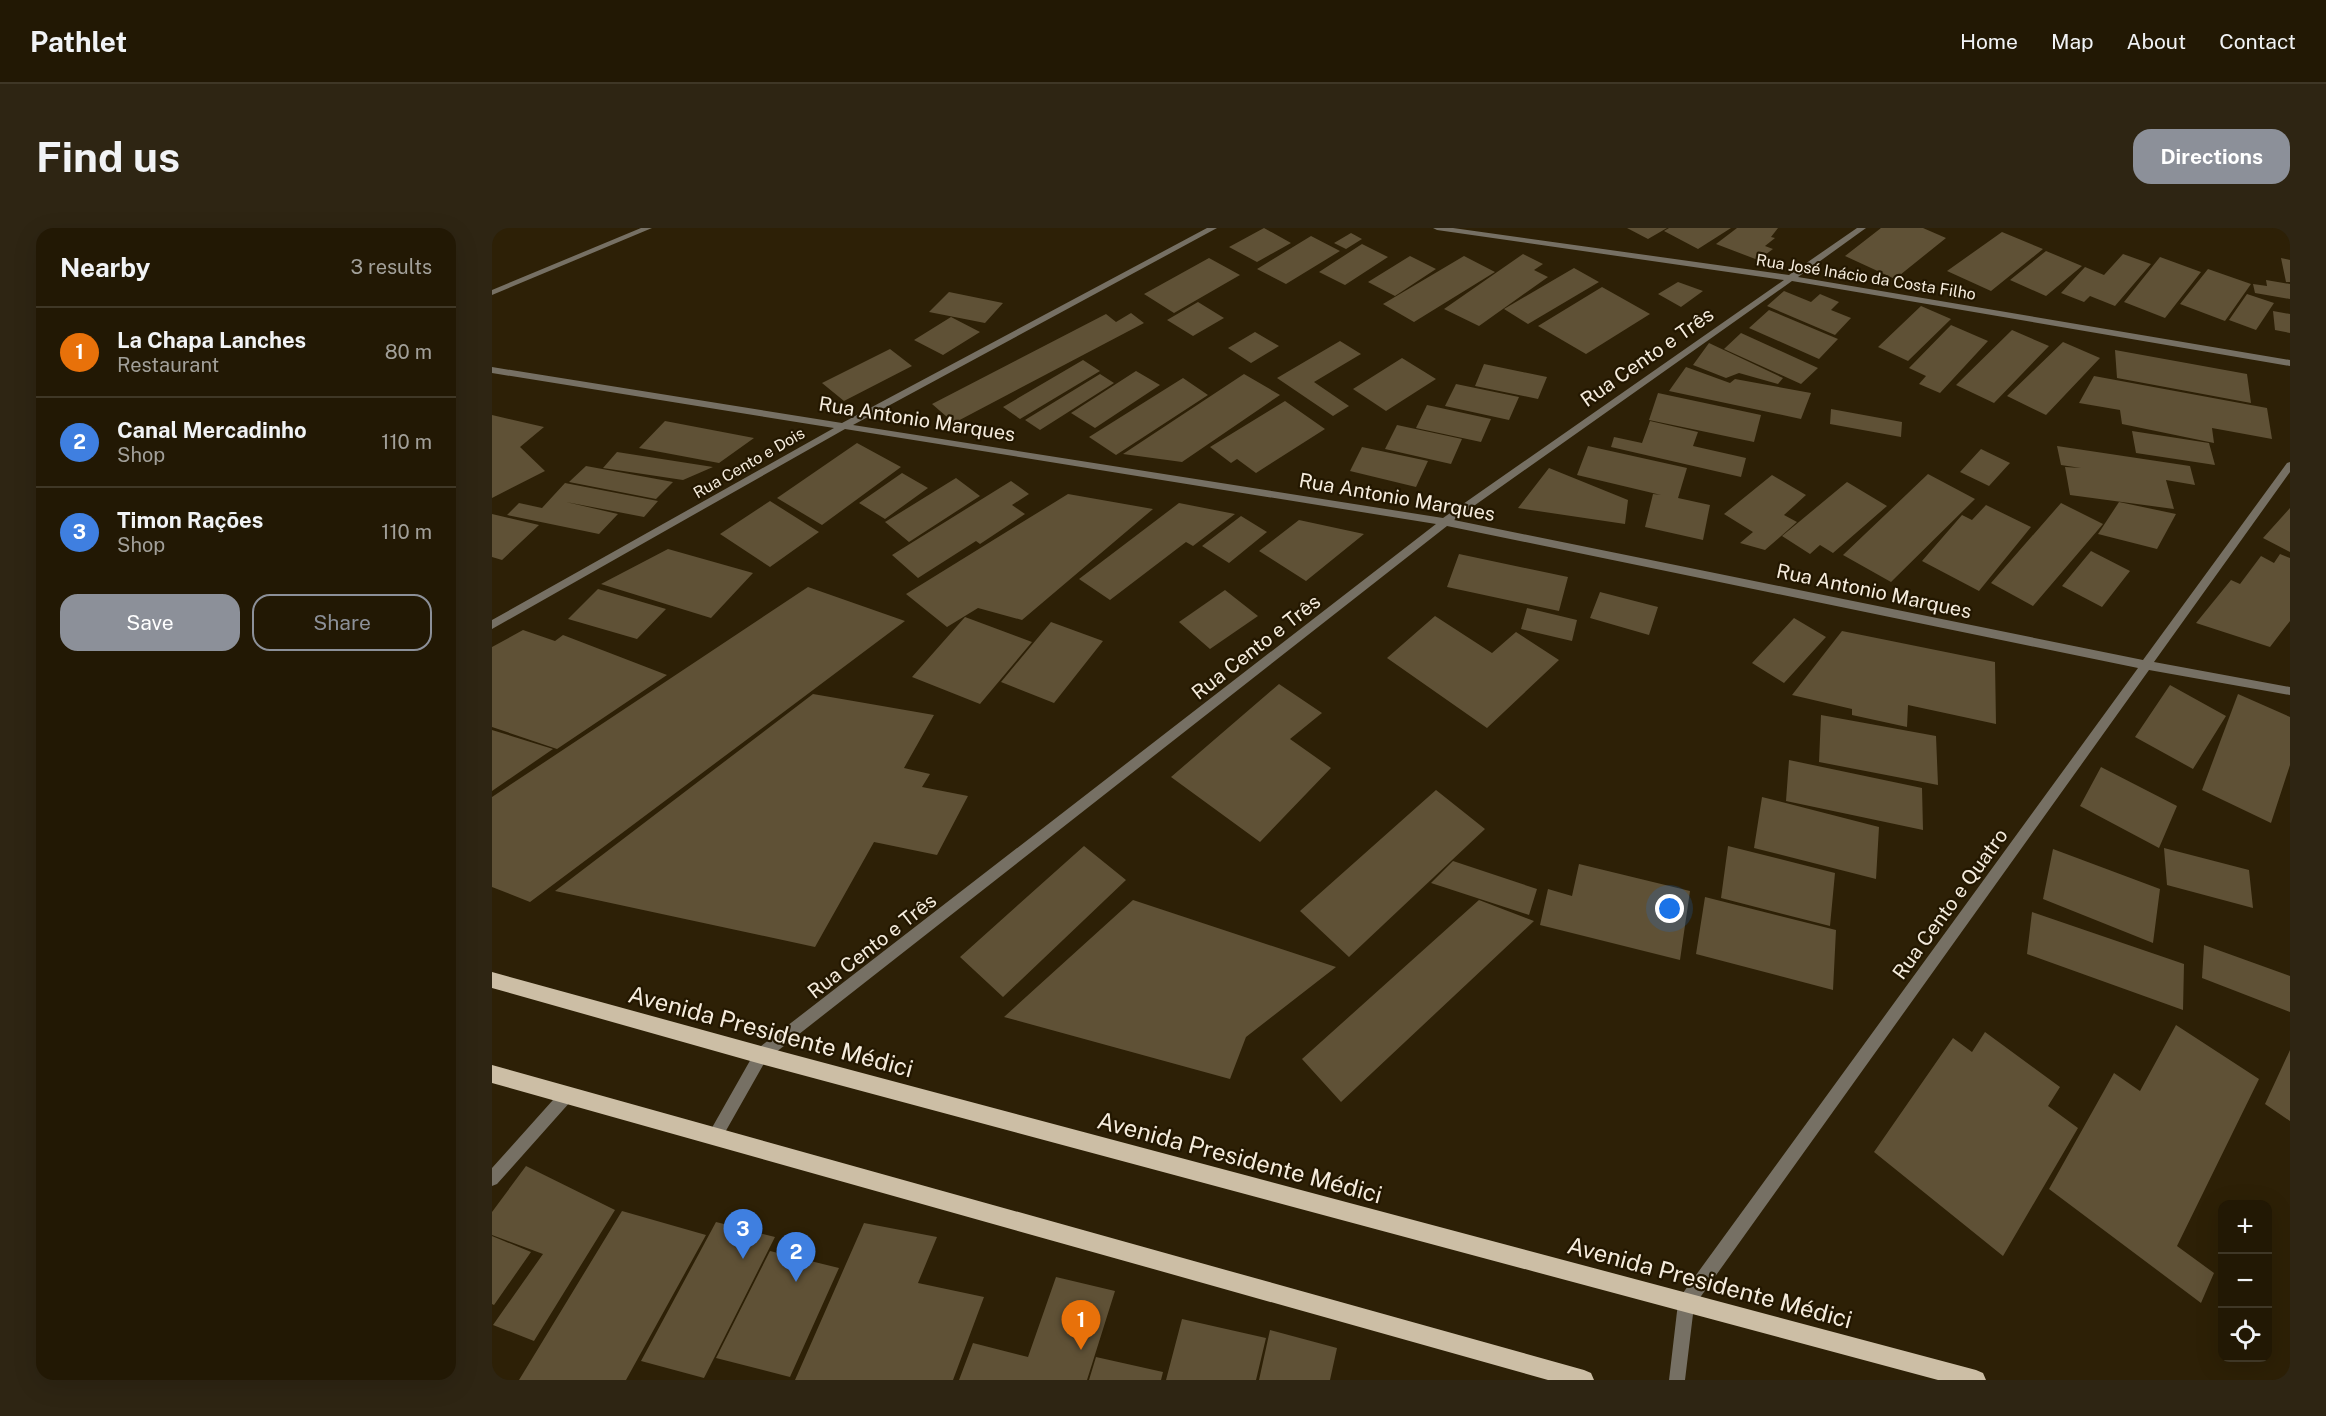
<!DOCTYPE html>
<html lang="en">
<head>
<meta charset="utf-8">
<style>
  :root { --surface:#221804; --page:#2e2513; --text:#f1f3f6; --muted:#a2a09a; --line:#3f3726; --accent:#8c9099 }
  body { margin:0; font-family:"Public Sans",sans-serif; background:var(--page); color:var(--text) }
  .controls { position:absolute; right:18px; bottom:18px; display:grid; overflow:hidden; border-radius:12px; box-shadow:0 6px 24px #0002 }
  .controls button { width:54px; height:54px; display:grid; place-items:center; padding:0; border:0; border-bottom:2px solid var(--line); background:var(--surface); color:var(--text); font:30px sans-serif }
  .you { position:absolute; left:1178px; top:681px; width:21px; height:21px; margin:-15px; border:4px solid #fff; border-radius:50%; background:#1a73e8; box-shadow:0 0 0 9px #1a73e833 }
  .badge { display:grid; place-items:center; width:39px; height:39px; border-radius:50%; background:var(--accent); color:#fff; font-size:20px; font-weight:700 }
  .pin { position:absolute; translate:-50% -50px; filter:drop-shadow(0 2px 3px #0008) }
  .pin::after { content:''; position:absolute; top:32px; width:21px; height:18px; background:inherit; clip-path:polygon(0 0,100% 0,50% 100%) }
  .list { margin:0; padding:0; list-style:none }
  h2 { display:flex; justify-content:space-between; align-items:center; height:78px; margin:0; padding:0 24px; font-size:26px }
  h2 small { font-size:20px; font-weight:400; color:var(--muted) }
  .list li { display:grid; grid-template-columns:39px 1fr auto; gap:18px; align-items:center; box-sizing:border-box; height:90px; padding:0 24px; border-top:2px solid var(--line) }
  .list b { display:block; font-size:22px; white-space:nowrap }
  .list p { margin:0; font-size:20px; white-space:nowrap; color:var(--muted) }
  .list em { font-size:20px; font-style:normal; color:var(--muted) }
  .actions { display:flex; gap:12px; padding:18px 24px }
  .actions a { flex:1; padding:14px 0; border:2px solid var(--accent); border-radius:18px; text-align:center; font-size:21px; color:var(--accent) }
  .actions .main { background:var(--accent); color:#fff }
  .icon { flex:none; width:33px; height:33px; fill:none; stroke:currentColor; stroke-width:2; stroke-linecap:round; stroke-linejoin:round }
  .map { position:relative; flex:none; width:1798px; height:1152px; overflow:hidden; border-radius:18px }
  header { display:flex; align-items:center; gap:36px; box-sizing:border-box; height:84px; padding:0 30px; background:var(--surface); border-bottom:2px solid var(--line) }
  header strong { font-size:28px }
  nav { display:flex; gap:33px; margin-inline-start:auto; font-size:21px }
  .intro { display:flex; align-items:center; justify-content:space-between; box-sizing:border-box; height:144px; padding:0 36px }
  h1 { margin:0; font-size:42px }
  .button { padding:15px 27px; border-radius:18px; background:var(--accent); color:#fff; font-size:21px; font-weight:700 }
  main { display:flex; gap:36px; padding:0 36px }
  aside { flex:1; background:var(--surface); border-radius:18px; box-shadow:0 6px 24px #0002 }
  .map>svg:first-child { display:block }
  .building { fill:#5f5136 }
  .lines { fill:none; stroke-linecap:round; stroke-linejoin:round }
  .minor { fill:#767064; fill-rule:evenodd }
  .primary { fill:#ccbea5; fill-rule:evenodd }
  .labels { text-anchor:middle; dominant-baseline:central; stroke-width:4.5; stroke-linejoin:round; paint-order:stroke }
  .far-street-label { font-size:16px; fill:#f5ecdd; stroke:#231700 }
  .street-label { font-size:20px; fill:#f5ecdd; stroke:#231700 }
  .near-street-label { font-size:24px; fill:#f5ecdd; stroke:#231700 }
</style>
</head>
<body>
<header>
<strong>Pathlet</strong>
<nav><a>Home</a><a>Map</a><a>About</a><a>Contact</a></nav>
</header>
<div class="intro"><h1>Find us</h1><a class="button">Directions</a></div>
<main>
<aside>
<h2>Nearby<small>3 results</small></h2>
<ul class="list">
<li><span class="badge" style="background:#e8710a">1</span><div><b>La Chapa Lanches</b><p>Restaurant</p></div><em>80 m</em></li>
<li><span class="badge" style="background:#3f7fe0">2</span><div><b>Canal Mercadinho</b><p>Shop</p></div><em>110 m</em></li>
<li><span class="badge" style="background:#3f7fe0">3</span><div><b>Timon Rações</b><p>Shop</p></div><em>110 m</em></li>
</ul>
<div class="actions"><a class="main">Save</a><a>Share</a></div>
</aside>
<div class="map">
<svg width="1798" height="1152" viewBox="0 0 1798 1152">
  <rect width="100%" height="100%" fill="#2d2006"/>
  <path class="building" d="M 772,0 L 799,15 L 765,34 L 737,19 Z
    M 1135,0 L 1175,0 L 1156,11 Z
    M 1177,0 L 1239,0 L 1206,21 L 1172,3 Z
    M 1245,0 L 1286,0 L 1279,9 L 1283,10 L 1273,18 L 1281,21 L 1266,32 L 1224,16 Z
    M 1389,0 L 1431,0 L 1454,10 L 1403,51 L 1353,28 Z
    M 1510,4 L 1551,21 L 1499,63 L 1455,43 Z
    M 859,5 L 870,11 L 854,21 L 842,15 Z
    M 819,8 L 848,23 L 794,56 L 765,41 Z
    M 870,16 L 896,29 L 853,57 L 827,44 Z
    M 1554,23 L 1590,38 L 1554,68 L 1518,52 Z
    M 1031,26 L 1051,36 L 1042,42 L 1056,49 L 987,98 L 952,81 Z
    M 1631,26 L 1659,36 L 1623,78 L 1598,68 L 1592,74 L 1569,65 L 1593,39 L 1612,47 Z
    M 918,28 L 944,41 L 903,68 L 876,54 Z
    M 972,28 L 1003,44 L 922,94 L 891,76 Z
    M 1668,29 L 1709,44 L 1673,90 L 1632,74 Z
    M 717,30 L 748,47 L 682,85 L 652,66 Z
    M 1789,30 L 1798,32 L 1798,54 L 1794,54 Z
    M 1082,40 L 1107,54 L 1036,96 L 1012,81 Z
    M 1716,41 L 1759,56 L 1733,93 L 1688,76 Z
    M 1774,52 L 1798,56 L 1798,71 L 1763,65 L 1761,56 L 1775,58 Z
    M 1186,54 L 1211,63 L 1189,79 L 1166,66 Z
    M 1110,59 L 1158,86 L 1094,126 L 1046,98 Z
    M 1292,63 L 1319,74 L 1328,66 L 1347,74 L 1339,82 L 1359,90 L 1343,107 L 1275,78 Z
    M 457,64 L 511,75 L 493,95 L 437,84 Z
    M 1755,66 L 1782,75 L 1764,102 L 1737,92 Z
    M 706,74 L 732,90 L 701,108 L 675,92 Z
    M 1429,78 L 1459,91 L 1416,133 L 1386,119 Z
    M 1277,82 L 1346,111 L 1327,131 L 1257,100 Z
    M 1781,83 L 1798,86 L 1798,105 L 1783,102 Z
    M 639,85 L 652,95 L 462,195 L 440,176 L 614,86 L 624,94 Z
    M 459,89 L 488,104 L 451,127 L 422,112 Z
    M 1459,97 L 1496,113 L 1448,165 L 1427,156 L 1434,148 L 1417,140 Z
    M 1520,102 L 1557,118 L 1502,175 L 1464,157 Z
    M 763,104 L 787,118 L 759,135 L 736,120 Z
    M 1249,105 L 1326,140 L 1309,156 L 1232,121 Z
    M 848,113 L 869,126 L 822,154 L 857,178 L 841,188 L 785,150 Z
    M 1571,114 L 1608,130 L 1554,187 L 1515,168 Z
    M 1217,115 L 1291,150 L 1286,156 L 1247,145 L 1234,150 L 1201,137 Z
    M 398,121 L 420,138 L 352,173 L 330,155 Z
    M 1623,122 L 1755,146 L 1759,175 L 1625,150 Z
    M 910,130 L 944,151 L 894,183 L 861,161 Z
    M 591,132 L 608,143 L 528,191 L 511,179 Z
    M 992,136 L 1055,149 L 1046,171 L 983,158 Z
    M 1194,139 L 1238,155 L 1243,151 L 1319,165 L 1309,191 L 1177,163 Z
    M 644,143 L 668,157 L 603,200 L 579,185 Z
    M 608,146 L 622,155 L 548,202 L 533,192 Z
    M 752,146 L 788,167 L 690,234 L 631,226 Z
    M 1602,148 L 1775,180 L 1780,211 L 1720,200 L 1722,215 L 1630,196 L 1628,182 L 1587,175 Z
    M 691,150 L 716,167 L 624,227 L 597,209 Z
    M 964,156 L 1027,169 L 1017,192 L 953,178 Z
    M 1166,165 L 1269,187 L 1262,214 L 1157,192 Z
    M 793,173 L 833,201 L 764,245 L 745,231 L 739,235 L 718,219 Z
    M 935,177 L 999,191 L 989,214 L 924,200 Z
    M 1339,181 L 1410,194 L 1409,209 L 1338,196 Z
    M 0,187 L 52,199 L 28,219 L 53,243 L 0,270 Z
    M 173,193 L 262,210 L 227,235 L 147,220 Z
    M 1158,193 L 1206,204 L 1201,218 L 1254,230 L 1249,249 L 1119,219 L 1122,209 L 1150,215 Z
    M 905,197 L 970,211 L 959,236 L 893,221 Z
    M 1640,203 L 1717,215 L 1723,237 L 1644,225 Z
    M 365,215 L 409,239 L 330,297 L 285,270 Z
    M 1096,218 L 1195,240 L 1186,270 L 1218,277 L 1211,312 L 1153,299 L 1161,266 L 1169,267 L 1085,247 Z
    M 1565,218 L 1698,238 L 1703,257 L 1674,252 L 1682,281 L 1578,267 L 1573,239 L 1589,240 L 1569,237 Z
    M 870,219 L 936,233 L 924,259 L 858,243 Z
    M 1489,221 L 1518,235 L 1497,258 L 1468,244 Z
    M 125,224 L 221,239 L 191,252 L 111,240 Z
    M 94,238 L 181,254 L 164,271 L 77,254 Z
    M 1057,240 L 1136,272 L 1133,296 L 1026,280 Z
    M 410,245 L 436,260 L 393,291 L 367,275 Z
    M 1436,246 L 1483,271 L 1399,354 L 1351,327 Z
    M 1280,247 L 1314,267 L 1292,287 L 1305,294 L 1273,322 L 1248,315 L 1261,304 L 1232,286 Z
    M 464,250 L 488,268 L 417,314 L 393,294 Z
    M 519,253 L 537,266 L 520,277 L 533,286 L 488,316 L 484,313 L 426,350 L 400,327 Z
    M 1355,254 L 1395,278 L 1341,325 L 1328,317 L 1318,326 L 1290,308 Z
    M 73,255 L 166,273 L 152,289 L 74,274 L 126,286 L 107,306 L 15,287 L 27,275 L 50,280 Z
    M 576,266 L 661,281 L 530,392 L 486,380 L 455,399 L 414,366 Z
    M 278,273 L 327,304 L 278,339 L 228,306 Z
    M 1627,274 L 1684,286 L 1665,321 L 1606,306 Z
    M 687,275 L 743,286 L 701,318 L 694,314 L 618,372 L 587,351 Z
    M 1569,275 L 1611,296 L 1541,378 L 1499,355 Z
    M 1494,277 L 1539,299 L 1487,363 L 1430,333 L 1470,287 L 1480,292 Z
    M 1798,280 L 1798,324 L 1771,310 Z
    M 0,286 L 47,297 L 10,332 L 0,329 Z
    M 749,288 L 775,304 L 737,335 L 710,318 Z
    M 807,292 L 872,306 L 814,353 L 767,323 Z
    M 176,321 L 261,345 L 219,390 L 109,356 Z
    M 1599,323 L 1638,343 L 1610,379 L 1570,358 Z
    M 967,326 L 1076,349 L 1067,383 L 955,359 Z
    M 1788,326 L 1798,330 L 1798,393 L 1778,419 L 1704,395 L 1739,352 L 1748,356 L 1769,328 L 1782,335 Z
    M 316,359 L 413,393 L 38,674 L 0,659 L 0,569 Z
    M 106,361 L 174,381 L 145,411 L 76,391 Z
    M 733,362 L 766,388 L 718,421 L 687,394 Z
    M 1108,364 L 1166,379 L 1157,407 L 1098,390 Z
    M 1035,380 L 1085,392 L 1080,413 L 1029,401 Z
    M 943,388 L 1000,425 L 1024,404 L 1067,432 L 995,500 L 895,430 Z
    M 473,389 L 540,414 L 488,476 L 420,449 Z
    M 1302,390 L 1334,409 L 1292,455 L 1260,435 Z
    M 559,394 L 611,413 L 562,475 L 509,454 Z
    M 31,402 L 63,413 L 71,407 L 175,447 L 65,521 L 0,499 L 0,419 Z
    M 1350,403 L 1503,434 L 1504,496 L 1416,477 L 1415,499 L 1360,487 L 1360,481 L 1300,467 Z
    M 787,456 L 830,485 L 798,511 L 839,540 L 768,614 L 679,549 Z
    M 1678,457 L 1734,488 L 1701,541 L 1643,509 Z
    M 321,466 L 442,487 L 412,540 L 438,546 L 430,559 L 476,568 L 445,627 L 382,614 L 323,719 L 63,663 Z
    M 1746,466 L 1798,489 L 1798,537 L 1779,595 L 1710,562 Z
    M 1329,487 L 1444,508 L 1446,557 L 1327,534 Z
    M 0,502 L 61,521 L 0,563 Z
    M 1297,532 L 1430,560 L 1431,602 L 1294,573 Z
    M 1609,539 L 1685,578 L 1667,620 L 1588,578 Z
    M 944,562 L 993,601 L 857,729 L 808,683 Z
    M 1270,569 L 1387,599 L 1384,651 L 1262,620 Z
    M 592,618 L 634,652 L 511,769 L 468,729 Z
    M 1236,618 L 1343,645 L 1338,698 L 1229,670 Z
    M 1672,620 L 1757,642 L 1761,680 L 1675,657 Z
    M 1561,621 L 1668,661 L 1661,715 L 1551,671 Z
    M 961,633 L 1045,661 L 1037,687 L 939,655 Z
    M 1087,636 L 1198,663 L 1188,732 L 1048,697 L 1056,661 L 1080,668 Z
    M 1213,669 L 1344,702 L 1341,762 L 1204,726 Z
    M 641,672 L 844,739 L 754,809 L 738,851 L 512,789 Z
    M 987,672 L 1042,693 L 849,874 L 810,831 Z
    M 1540,684 L 1692,736 L 1691,782 L 1535,726 Z
    M 1712,717 L 1798,748 L 1798,784 L 1710,750 Z
    M 1684,797 L 1767,851 L 1685,1018 L 1722,1045 L 1709,1075 L 1557,961 L 1622,845 L 1648,863 Z
    M 1493,804 L 1568,859 L 1556,878 L 1586,900 L 1511,1028 L 1382,924 L 1461,810 L 1480,824 Z
    M 1798,822 L 1798,893 L 1773,876 Z
    M 34,938 L 123,982 L 42,1113 L 1,1097 L 51,1026 L 0,1007 L 0,984 Z
    M 130,983 L 214,1007 L 134,1152 L 27,1152 Z
    M 224,994 L 283,1009 L 212,1150 L 149,1133 Z
    M 372,995 L 445,1009 L 426,1055 L 492,1069 L 461,1152 L 303,1152 Z
    M 0,1008 L 39,1024 L 2,1077 L 0,1076 Z
    M 278,1023 L 347,1040 L 298,1149 L 224,1130 Z
    M 564,1049 L 623,1063 L 595,1152 L 467,1152 L 481,1115 L 536,1129 Z
    M 690,1091 L 774,1110 L 764,1152 L 674,1152 Z
    M 778,1102 L 845,1120 L 838,1152 L 767,1152 Z
    M 604,1129 L 671,1144 L 669,1152 L 597,1152 Z"/>
  <g class="lines">
    <path class="minor" d="M 149,0 L 160,0 L 0,67 L 0,62 Z
      M 715,0 L 725,0 L 361,197 L 951,290 L 1292,52 L 945,2 L 941,0 L 961,0 L 1297,47 L 1365,0 L 1374,0 L 1306,49 L 1798,132 L 1798,138 L 1300,53 L 962,292 L 1651,432 L 1795,235 L 1798,234 L 1798,244 L 1662,434 L 1798,459 L 1798,467 L 1657,442 L 1202,1078 L 1193,1152 L 1177,1152 L 1186,1075 L 1188,1069 L 1646,440 L 955,298 L 274,832 L 227,915 L 222,917 L 217,915 L 215,910 L 217,905 L 264,822 L 944,296 L 353,201 L 0,401 L 0,392 L 342,200 L 0,145 L 0,139 L 350,195 Z
      M 74,861 L 79,863 L 81,868 L 79,873 L 5,956 L 0,958 L 0,940 L 69,863 Z"/>
    <path class="primary" d="M 0,744 L 269,818 L 1484,1142 L 1491,1145 L 1494,1152 L 1446,1152 L 269,836 L 0,760 Z
      M 0,837 L 1092,1142 L 1099,1145 L 1102,1152 L 1056,1152 L 0,855 Z"/>
  </g>
  <g class="labels">
    <g class="far-street-label">
      <text transform="translate(1374 49) rotate(9)">Rua José Inácio da Costa Filho</text>
      <text transform="translate(257 235) rotate(-30)">Rua Cento e Dois</text>
    </g>
    <g class="street-label">
      <text transform="translate(1155 129) rotate(-35)">Rua Cento e Três</text>
      <text transform="translate(425 191) rotate(9)">Rua Antonio Marques</text>
      <text transform="translate(905 269) rotate(10)">Rua Antonio Marques</text>
      <text transform="translate(1382 363) rotate(12)">Rua Antonio Marques</text>
      <text transform="translate(764 419) rotate(-38)">Rua Cento e Três</text>
      <text transform="translate(1458 676) rotate(-54)">Rua Cento e Quatro</text>
      <text transform="translate(380 718) rotate(-38)">Rua Cento e Três</text>
    </g>
    <g class="near-street-label">
      <text transform="translate(279 803) rotate(15)">Avenida Presidente Médici</text>
      <text transform="translate(748 929) rotate(15)">Avenida Presidente Médici</text>
      <text transform="translate(1218 1054) rotate(15)">Avenida Presidente Médici</text>
    </g>
  </g>
</svg>
<div class="controls">
<button>+</button>
<button>−</button>
<button><svg class="icon" aria-label="locate" viewBox="0 0 24 24"><circle cx="12" cy="12" r="6"/><path d="M12 2v4M12 18v4M2 12h4M18 12h4"/></svg></button>
</div>
<div class="you"></div>
<div class="pin badge" style="left:589px;top:1122px;background:#e8710a">1</div>
<div class="pin badge" style="left:304px;top:1054px;background:#3f7fe0">2</div>
<div class="pin badge" style="left:251px;top:1031px;background:#3f7fe0">3</div>
</div>
</main>
</body>
</html>
